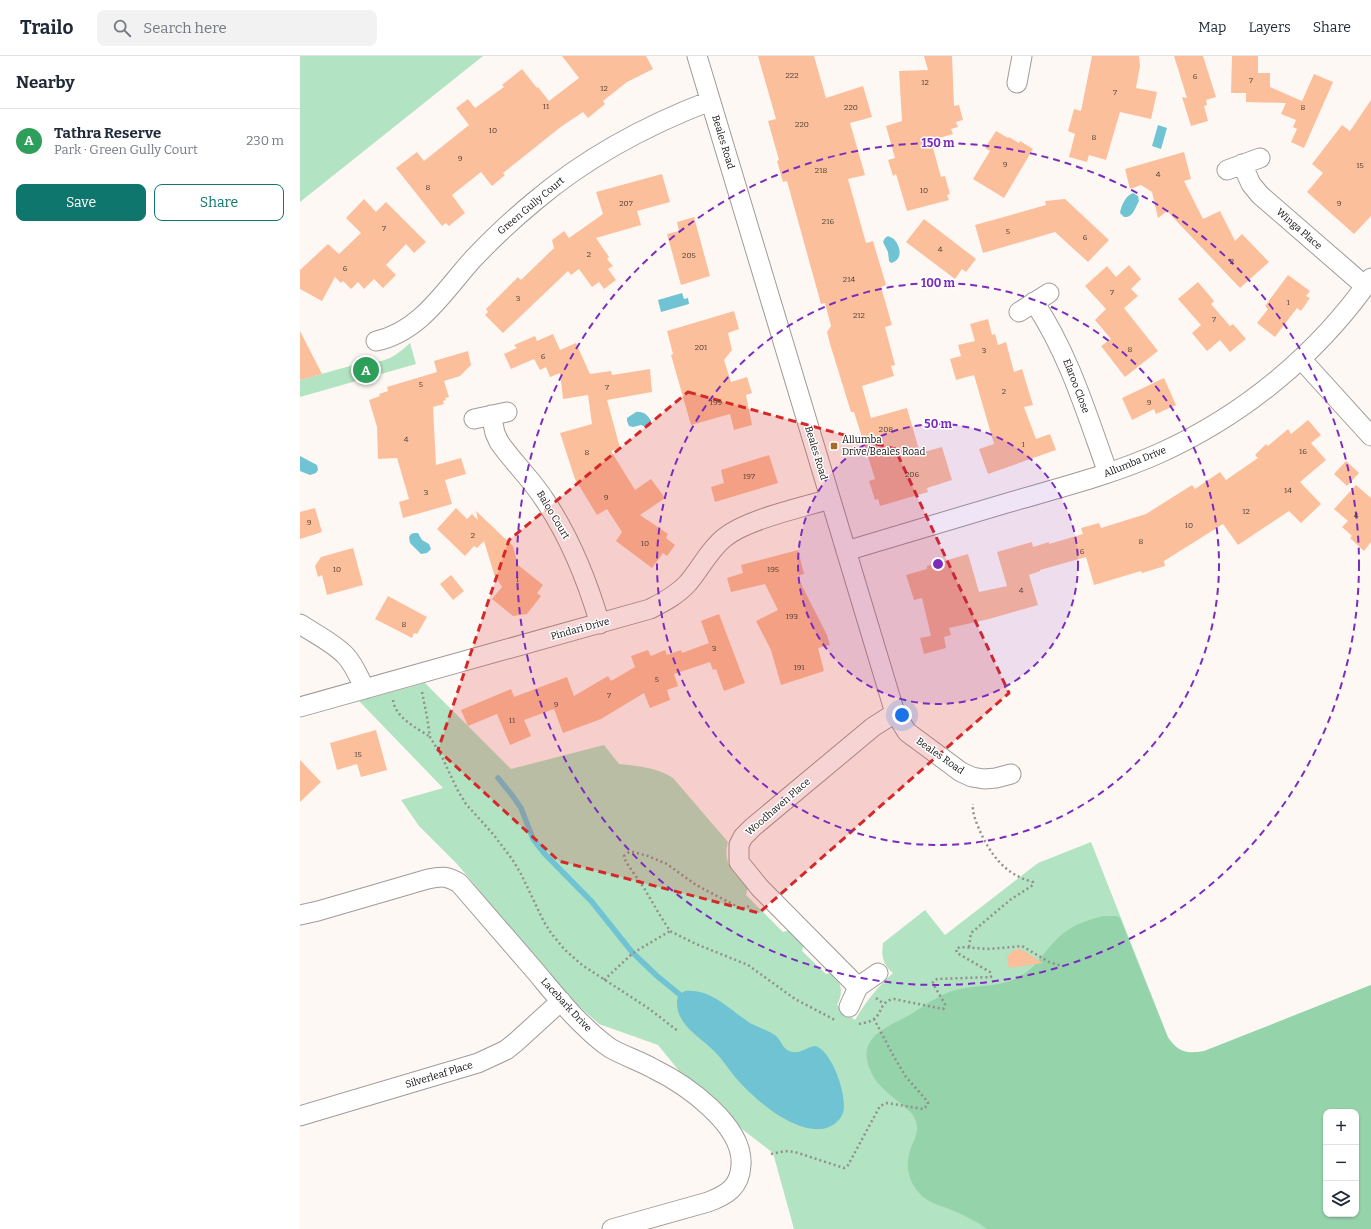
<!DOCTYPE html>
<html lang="en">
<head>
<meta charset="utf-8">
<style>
  :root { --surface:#fff; --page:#f2f2f3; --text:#1f2937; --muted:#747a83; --line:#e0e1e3; --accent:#0f766e }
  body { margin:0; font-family:Bitter,serif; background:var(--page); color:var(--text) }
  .controls { position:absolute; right:12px; bottom:12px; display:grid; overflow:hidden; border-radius:8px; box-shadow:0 1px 3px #0004 }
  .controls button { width:36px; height:36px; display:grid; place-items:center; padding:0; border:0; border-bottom:1px solid var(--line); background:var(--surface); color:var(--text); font:20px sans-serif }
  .you { position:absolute; left:602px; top:659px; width:14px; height:14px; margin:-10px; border:3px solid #fff; border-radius:50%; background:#1a73e8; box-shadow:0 0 0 6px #1a73e833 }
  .badge { display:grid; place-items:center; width:26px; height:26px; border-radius:50%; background:var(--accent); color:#fff; font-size:13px; font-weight:700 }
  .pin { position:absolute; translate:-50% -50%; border:2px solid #fff; box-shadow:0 1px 4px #0006 }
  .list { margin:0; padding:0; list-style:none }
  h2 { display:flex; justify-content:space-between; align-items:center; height:52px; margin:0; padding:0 16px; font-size:17px }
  h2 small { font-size:13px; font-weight:400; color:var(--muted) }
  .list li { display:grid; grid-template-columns:26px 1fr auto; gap:12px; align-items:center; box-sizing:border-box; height:64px; padding:0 16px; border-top:1px solid var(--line) }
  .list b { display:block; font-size:15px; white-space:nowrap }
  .list p { margin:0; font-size:13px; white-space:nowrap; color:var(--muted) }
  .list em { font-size:13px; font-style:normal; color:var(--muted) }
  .actions { display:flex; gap:8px; padding:12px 16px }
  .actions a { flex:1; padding:9px 0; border:1px solid var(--accent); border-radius:8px; text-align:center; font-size:14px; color:var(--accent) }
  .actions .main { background:var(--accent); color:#fff }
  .icon { flex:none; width:22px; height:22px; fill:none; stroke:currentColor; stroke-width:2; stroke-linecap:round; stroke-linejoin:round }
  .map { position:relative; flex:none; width:1071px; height:1173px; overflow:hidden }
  header { display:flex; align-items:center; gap:24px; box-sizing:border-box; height:56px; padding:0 20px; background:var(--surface); border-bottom:1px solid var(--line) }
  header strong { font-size:19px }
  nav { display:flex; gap:22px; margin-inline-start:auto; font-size:14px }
  .search { width:280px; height:36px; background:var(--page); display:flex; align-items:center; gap:10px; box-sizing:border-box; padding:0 14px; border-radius:8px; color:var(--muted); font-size:15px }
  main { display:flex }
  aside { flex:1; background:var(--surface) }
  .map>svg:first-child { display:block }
  .green { fill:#b2e3c2 }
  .forest { fill:#95d3ab; fill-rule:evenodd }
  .water { fill:#6fc3d3 }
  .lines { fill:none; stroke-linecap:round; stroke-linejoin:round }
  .stream { stroke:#6fc3d3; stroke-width:5.5 }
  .building { fill:#fcbf9c }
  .minor-casing { stroke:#a19b98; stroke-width:21 }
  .path { stroke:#938f8d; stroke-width:2.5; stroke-dasharray:2 3; stroke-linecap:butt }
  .minor { stroke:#fff; stroke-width:19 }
  .marked { fill:#d62828; fill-opacity:0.2; stroke:#d62828; stroke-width:3; stroke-dasharray:8 5; stroke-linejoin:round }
  .ring { fill:none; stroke:#7b2cbf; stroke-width:2; stroke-dasharray:7 5 }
  .poi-dot { fill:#a46b29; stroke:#fff; stroke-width:1.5 }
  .labels { text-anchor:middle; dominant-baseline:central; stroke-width:3; stroke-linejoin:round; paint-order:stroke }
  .number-label { font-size:8px; fill:#4e3d34 }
  .street-label { font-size:10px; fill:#141211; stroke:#fff }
  .poi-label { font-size:10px; fill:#141211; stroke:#fff; text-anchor:start }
  .centre { fill:#7b2cbf; stroke:#fff; stroke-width:2 }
  .ring-label { font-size:12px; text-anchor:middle; font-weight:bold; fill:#7b2cbf; stroke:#fff; stroke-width:3; stroke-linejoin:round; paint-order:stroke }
</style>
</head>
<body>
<header>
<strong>Trailo</strong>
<div class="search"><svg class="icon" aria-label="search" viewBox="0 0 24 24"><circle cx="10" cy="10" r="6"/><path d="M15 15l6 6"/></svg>Search here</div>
<nav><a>Map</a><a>Layers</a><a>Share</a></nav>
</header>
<main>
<aside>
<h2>Nearby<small></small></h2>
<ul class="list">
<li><span class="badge" style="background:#2e9e5b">A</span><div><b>Tathra Reserve</b><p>Park · Green Gully Court</p></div><em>230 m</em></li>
</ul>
<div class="actions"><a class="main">Save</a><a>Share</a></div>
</aside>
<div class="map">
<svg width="1071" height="1173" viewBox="0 0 1071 1173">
  <rect width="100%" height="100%" fill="#fef8f4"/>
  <path class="green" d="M 0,0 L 183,0 L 0,146 Z
    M 110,287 L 116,308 L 0,341 L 0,324 L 68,305 C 86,308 98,298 110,287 Z
    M 125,627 L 211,713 L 304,689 L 319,708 C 338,710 356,711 373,722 L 428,786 C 422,808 434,817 448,831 L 446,839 L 483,876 L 491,874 L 504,887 L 502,895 L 526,918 L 533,916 C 541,928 544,935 537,949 L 555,964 C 566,945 577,932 593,917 C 583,909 581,900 583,887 L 625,854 L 645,879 L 738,807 L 791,786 L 868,981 C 878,996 886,998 904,996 L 1071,929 L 1056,1056 L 1026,1056 L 1026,1105 L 759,1173 L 494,1173 L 473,1097 L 438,1070 L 384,1021 L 358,989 L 299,968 L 243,918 L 169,822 L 156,807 L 119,770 L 101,744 L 143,732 L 59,645 Z"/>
  <path class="forest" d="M 804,860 L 817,860 L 820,862 L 868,982 C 878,996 886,998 904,995 L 1071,929 L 1071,1173 L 687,1173 C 676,1165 664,1159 652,1154 C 642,1150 630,1147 622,1140 C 611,1130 605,1114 609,1099 C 612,1084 623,1076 613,1059 C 609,1054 604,1051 600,1047 C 590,1039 576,1028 571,1016 C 554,979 590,971 613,957 C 627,948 640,938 656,934 C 674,929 698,931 715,923 C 734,915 742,898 756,884 C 769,870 786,864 804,860 ZM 1026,1056 L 1056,1056 L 1056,1158 L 1026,1158 Z"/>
  <path class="water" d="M 858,69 L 867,72 L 861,93 L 852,90 Z
    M 833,137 L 838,140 L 839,145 C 835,152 833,162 824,161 L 820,157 C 821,150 826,139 833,137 Z
    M 588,180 L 594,183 C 600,190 603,201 594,206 L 591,207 L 589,205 L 588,196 L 583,186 L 585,182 Z
    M 382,237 L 384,243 L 388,242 L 389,248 L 361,256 L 358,244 Z
    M 336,356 C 343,355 348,359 351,365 L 350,370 L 346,371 L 341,369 L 333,371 L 329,370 L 327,365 L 327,362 Z
    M 0,400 L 17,409 L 18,414 L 16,417 L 10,419 L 0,415 Z
    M 114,477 L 118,477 L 122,484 L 129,488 L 131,493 L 127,497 L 121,498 L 110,487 L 109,481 L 111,478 Z
    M 385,935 C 411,932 430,954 450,967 C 457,971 472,976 477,981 C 482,986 483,994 492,996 C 500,998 507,991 515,990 C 532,994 548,1041 543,1057 C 540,1066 529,1073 520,1073 C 491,1075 454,1043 436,1022 C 429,1014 423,1004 415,996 C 402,982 377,970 377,947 C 377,941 379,938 385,935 Z"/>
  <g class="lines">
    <path class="stream" d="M 198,722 L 212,739 L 221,752 L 233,783 L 244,797 L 292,846 L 332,896 L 356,919 L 384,942"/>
  </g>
  <path class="building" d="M 262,0 L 346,0 L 353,13 L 327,26 L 303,45 L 305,48 L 288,62 L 283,56 L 262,70 L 203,117 L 205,119 L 192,130 L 181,116 L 152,139 L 165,157 L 149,170 L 146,167 L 142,170 L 96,112 L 117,96 L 124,105 L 169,69 L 156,52 L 168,43 L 175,52 L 204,31 L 202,29 L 222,13 L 237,32 L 238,31 L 249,45 L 279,22 Z
    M 458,0 L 514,0 L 526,42 L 563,30 L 572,61 L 550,67 L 565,119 L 548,123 L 566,187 L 573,185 L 586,229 L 581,231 L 592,269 L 585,271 L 595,309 L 591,310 L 594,320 L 562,330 L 571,362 L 607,352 L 620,397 L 642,391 L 652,424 L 627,432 L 628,436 L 580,450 L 578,443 L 575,444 L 569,425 L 575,423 L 554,356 L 551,356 L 530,288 L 527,276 L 531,270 L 525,247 L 521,248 L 487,125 L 483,126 L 477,105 L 479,104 L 468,65 L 476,63 Z
    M 624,0 L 652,0 L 654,50 L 659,49 L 663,64 L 656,66 L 658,71 L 651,73 L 653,78 L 639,82 L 641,90 L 633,92 L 641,121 L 645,120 L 650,138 L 647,139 L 649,144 L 607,155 L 596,118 L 593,120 L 588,104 L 595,102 L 586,70 L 602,65 L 599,15 L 628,14 Z
    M 792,0 L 839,0 L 840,10 L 836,32 L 857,36 L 851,63 L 820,56 L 806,104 L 789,99 L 787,106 L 769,101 L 775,78 L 768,75 L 774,53 L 781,55 Z
    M 874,0 L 903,0 L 916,41 L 906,44 L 907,49 L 904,50 L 908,65 L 891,70 L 882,41 L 887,42 Z
    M 932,0 L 958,0 L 958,17 L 970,17 L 970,31 L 1002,45 L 1014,18 L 1033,26 L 1004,92 L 991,86 L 997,73 L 993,71 L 996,64 L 981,58 L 986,47 L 946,46 L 946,37 L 931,37 Z
    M 1071,44 L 1071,160 L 1054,178 L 1007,136 L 1023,117 L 1012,108 L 1042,69 L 1050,75 Z
    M 696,75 L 708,82 L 709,81 L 719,87 L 720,85 L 733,93 L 704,142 L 673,123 L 690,95 L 685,92 Z
    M 884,96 L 891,123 L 884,125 L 903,163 L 920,155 L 935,185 L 942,178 L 969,206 L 940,232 L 867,155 L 858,162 L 852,136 L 841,129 L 830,133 L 825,113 Z
    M 362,118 L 370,146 L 337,155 L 341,169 L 296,182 L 309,201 L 307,203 L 313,210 L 308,213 L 316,224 L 304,233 L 299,226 L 292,231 L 279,213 L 271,219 L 268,215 L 203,277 L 185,259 L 188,256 L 186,253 L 218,221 L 221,224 L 254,192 L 252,184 L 264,175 L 269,182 L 303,158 L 296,136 Z
    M 64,143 L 76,156 L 86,146 L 126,186 L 114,197 L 106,188 L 86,209 L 96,219 L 83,232 L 74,223 L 64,233 L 58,226 L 51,233 L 43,225 L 41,227 L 35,221 L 22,245 L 0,233 L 0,214 L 28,188 L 39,198 L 61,177 L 46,162 Z
    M 765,143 L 809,184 L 788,206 L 755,176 L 683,197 L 675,169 L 746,149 L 745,145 Z
    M 394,161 L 410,220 L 381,229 L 367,178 L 379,175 L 377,166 Z
    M 624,163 L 676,203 L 666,216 L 662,213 L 655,223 L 606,186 Z
    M 829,209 L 841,223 L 831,233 L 838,240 L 824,252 L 858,295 L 825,321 L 801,290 L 811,283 L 795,264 L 806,253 L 785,230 L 807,210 L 816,221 Z
    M 988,219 L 1010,235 L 1006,240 L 1010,242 L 1001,255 L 997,252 L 975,281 L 957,267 L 968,253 L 965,250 Z
    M 898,226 L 914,245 L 911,248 L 930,270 L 933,268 L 946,283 L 930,296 L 920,284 L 907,295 L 892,277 L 901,269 L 878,243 Z
    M 434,255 L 439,273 L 428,277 L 432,294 L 424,304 L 431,326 L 447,321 L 452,337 L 446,339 L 452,369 L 434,374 L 430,358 L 391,369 L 371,299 L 373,298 L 367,275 Z
    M 688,263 L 692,279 L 695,278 L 698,289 L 706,286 L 714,316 L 722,313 L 733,349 L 724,351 L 736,383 L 750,378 L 756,394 L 688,418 L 679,393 L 694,388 L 674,319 L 656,324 L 650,303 L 661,300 L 658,289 L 675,285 L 670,268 Z
    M 0,275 L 22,318 L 0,324 Z
    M 253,278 L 260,294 L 276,287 L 290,318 L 311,315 L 312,319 L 350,313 L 352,336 L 307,344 L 320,392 L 311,395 L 335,434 L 351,423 L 365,442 L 340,459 L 368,478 L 366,482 L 375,489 L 367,500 L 363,497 L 352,512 L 316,485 L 322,476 L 307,453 L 297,459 L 275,423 L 260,377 L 292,368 L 288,339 L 263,343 L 260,317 L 250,321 L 246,311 L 240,314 L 234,303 L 211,313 L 204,298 L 217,292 L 214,289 L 235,280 L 237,285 Z
    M 168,295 L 171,309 L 160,320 L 144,325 L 149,341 L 145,342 L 146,344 L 143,345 L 144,348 L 133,351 L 136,409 L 161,402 L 166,418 L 145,424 L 152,448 L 103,462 L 99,446 L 109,443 L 97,402 L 78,403 L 77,371 L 69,344 L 80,340 L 79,338 L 88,335 L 87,331 L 137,316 L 134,305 Z
    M 864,322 L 876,349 L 856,358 L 854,353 L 832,364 L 822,342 Z
    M 1008,364 L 1021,379 L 1011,387 L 1026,404 L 1000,426 L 1021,448 L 1001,467 L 989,455 L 938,489 L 923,468 L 864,505 L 865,510 L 842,517 L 841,515 L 794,529 L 786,501 L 740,514 L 740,515 L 729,519 L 738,549 L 689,563 L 649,572 L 651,579 L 644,581 L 646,592 L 624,598 L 620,582 L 631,580 L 622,542 L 614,544 L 606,519 L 627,513 L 627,510 L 668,498 L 679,536 L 707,530 L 697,496 L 732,486 L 733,491 L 749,486 L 749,488 L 783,478 L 781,472 L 799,467 L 801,472 L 846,458 L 892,429 L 895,433 L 920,416 L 926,424 L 958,402 L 955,399 L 966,388 L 968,390 L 988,373 L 991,378 Z
    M 469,399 L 478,427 L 415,446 L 411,431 L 424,427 L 421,414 Z
    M 1046,405 L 1059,417 L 1047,430 L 1034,418 Z
    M 1056,429 L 1071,442 L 1071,486 L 1064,495 L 1050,482 L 1052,480 L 1042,471 L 1048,465 L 1034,453 Z
    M 15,452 L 22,476 L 0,483 L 0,456 Z
    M 156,452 L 167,463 L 172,458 L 178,464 L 176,455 L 213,490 L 218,509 L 243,529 L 237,537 L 241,540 L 227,558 L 213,560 L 192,543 L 202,531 L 194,518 L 184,485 L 177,492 L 174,490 L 165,500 L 137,473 Z
    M 53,492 L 63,529 L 27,539 L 22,519 L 18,521 L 15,510 L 21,501 Z
    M 498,494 L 504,518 L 497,520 L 527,579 L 530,589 L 518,592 L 524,615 L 481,629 L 471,594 L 456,565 L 478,554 L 465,528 L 431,536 L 427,522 L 443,517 L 441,509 Z
    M 151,519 L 164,535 L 153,544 L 140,528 Z
    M 88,540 L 127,561 L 117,578 L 114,577 L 112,582 L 75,563 Z
    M 419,558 L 445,627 L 424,635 L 416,613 L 413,614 L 410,606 L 374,618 L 378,630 L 367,634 L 370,644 L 350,652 L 344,637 L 301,663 L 263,677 L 254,653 L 224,664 L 231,680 L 210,689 L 197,658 L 168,670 L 161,654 L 211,633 L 214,641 L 267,621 L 274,640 L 308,620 L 311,625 L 335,611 L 331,600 L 348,594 L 351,600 L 365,594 L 367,599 L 381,594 L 382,597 L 409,587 L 401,565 Z
    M 76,674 L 87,714 L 61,721 L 57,708 L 37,714 L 30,687 Z
    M 0,704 L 21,726 L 0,746 Z
    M 719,893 L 722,894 L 743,907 L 709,912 L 707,901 L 712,895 Z"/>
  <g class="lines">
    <defs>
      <path id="minor" d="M 397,0 L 595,657 L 607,676 L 661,716 L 672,721 L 684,723 L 696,722 L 711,718
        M 717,27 L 722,0
        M 942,108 L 951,128 L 960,139 L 1065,230
        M 927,114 L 960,102
        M 734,246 C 769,298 787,359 808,417
        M 719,256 L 749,237
        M 76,285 C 120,276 145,234 173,203 C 193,182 213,163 235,145 C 287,101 347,69 410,45
        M 1001,303 L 1071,380
        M 191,359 L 195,377 L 199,386 C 213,406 231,423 244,443 C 270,481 287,524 300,568
        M 174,363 L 207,356
        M 546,495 C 599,479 653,463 707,447 C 758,432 811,419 860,397 C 944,359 1018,298 1071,222
        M 0,568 C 15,578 34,587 46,600 C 55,610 59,622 65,633
        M 0,651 L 350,553 C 364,546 377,539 388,527 C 401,512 409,494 424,482 C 447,463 501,452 530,443
        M 0,859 L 18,855 L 128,823 C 142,820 147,820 159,827 C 185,857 211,887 236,916 C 251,934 266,953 282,968 C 291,977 300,985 310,992 C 324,1000 340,1005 354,1013 C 385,1028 444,1069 441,1109 C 440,1131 427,1139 408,1146 L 312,1173
        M 558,931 L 460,832 L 439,806 L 439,789 L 443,781 L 453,771 L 573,671 L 595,657
        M 549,951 L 558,931 L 578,917
        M 0,1060 L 178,1007 L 206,994 L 216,986 L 261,945"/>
    </defs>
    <use href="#minor" class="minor-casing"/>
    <path class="path" d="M 122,636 L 127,661 L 130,681 L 142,701 L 157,733 L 166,748 L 193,778 L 212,803 L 221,818 L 244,866 L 251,877 L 264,893 L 282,909 L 348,952 L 378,975
      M 93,644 C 95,661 116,672 129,680
      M 449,850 L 445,852 L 440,852 L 396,829 L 367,808 L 348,800 L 333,796 L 329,796 L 324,800 L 326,806 L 344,832 L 361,861 L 370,875 L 396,888 L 448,909 L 495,943 L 535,964
      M 669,891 L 671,877 L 710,844 L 733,829 L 733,826 C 705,819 690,798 679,773 C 676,765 672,757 673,748
      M 304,924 L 333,897 L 370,875
      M 576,942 L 584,948
      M 559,968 C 564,967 570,966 574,963 C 583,956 580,945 594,943 L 643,953 L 645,951 L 645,948 L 633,928 L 633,926 L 637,923 L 691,921 L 691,918 L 690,916 L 657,897 L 656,893 L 660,891 L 690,893 L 722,890 L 749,906 L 762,910
      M 471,1098 L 485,1095 L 495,1096 L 544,1112 L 547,1111 L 580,1050 L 587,1047 L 623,1053 L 628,1049 L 628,1046 L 606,1021 L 593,999 L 574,963"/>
    <use href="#minor" class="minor"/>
  </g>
  <path class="marked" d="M 388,336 L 595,393 L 709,637 L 459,857 L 259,805 L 138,694 L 209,484 Z"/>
  <circle cx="638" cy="508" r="140" fill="#7b2cbf" fill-opacity=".12"/>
  <g class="ring">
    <circle cx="638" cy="508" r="140"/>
    <circle cx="638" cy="508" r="281"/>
    <circle cx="638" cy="508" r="421"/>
  </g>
  <rect class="poi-dot" x="530" y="386" width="8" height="8" rx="2"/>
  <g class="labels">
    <g class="number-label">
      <text x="492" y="19">222</text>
      <text x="895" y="20">6</text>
      <text x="951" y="24">7</text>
      <text x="625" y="26">12</text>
      <text x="304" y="32">12</text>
      <text x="815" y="36">7</text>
      <text x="246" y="50">11</text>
      <text x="551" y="51">220</text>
      <text x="1003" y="51">8</text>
      <text x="502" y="68">220</text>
      <text x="193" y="74">10</text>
      <text x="794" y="81">8</text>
      <text x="160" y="102">9</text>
      <text x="705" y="108">9</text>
      <text x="1060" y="109">15</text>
      <text x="521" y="114">218</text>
      <text x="858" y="118">4</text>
      <text x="128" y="131">8</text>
      <text x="624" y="134">10</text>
      <text x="326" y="147">207</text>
      <text x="1039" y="147">9</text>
      <text x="528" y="165">216</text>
      <text x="84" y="172">7</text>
      <text x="708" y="175">5</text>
      <text x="785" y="181">6</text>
      <text x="640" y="193">4</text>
      <text x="289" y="198">2</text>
      <text x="389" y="199">205</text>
      <text x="932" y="205">2</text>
      <text x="45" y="212">6</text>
      <text x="549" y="223">214</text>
      <text x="812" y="236">7</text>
      <text x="218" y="242">3</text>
      <text x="988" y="246">1</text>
      <text x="559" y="259">212</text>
      <text x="914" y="263">7</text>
      <text x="401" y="291">201</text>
      <text x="830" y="293">8</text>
      <text x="684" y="294">3</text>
      <text x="243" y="300">6</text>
      <text x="121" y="328">5</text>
      <text x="307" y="331">7</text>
      <text x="704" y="335">2</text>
      <text x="416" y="346">199</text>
      <text x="849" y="346">9</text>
      <text x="586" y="373">208</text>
      <text x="106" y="383">4</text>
      <text x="723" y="388">1</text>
      <text x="1003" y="395">16</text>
      <text x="287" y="396">8</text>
      <text x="612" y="418">206</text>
      <text x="449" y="420">197</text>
      <text x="988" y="434">14</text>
      <text x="126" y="436">3</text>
      <text x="306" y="441">9</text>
      <text x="946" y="455">12</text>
      <text x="1056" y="459">4</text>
      <text x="9" y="466">9</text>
      <text x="889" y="469">10</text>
      <text x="173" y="479">2</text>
      <text x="841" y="485">8</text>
      <text x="345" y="487">10</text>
      <text x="782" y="495">6</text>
      <text x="37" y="513">10</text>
      <text x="473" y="513">195</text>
      <text x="217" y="523">1</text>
      <text x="721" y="534">4</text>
      <text x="492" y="560">193</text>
      <text x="104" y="568">8</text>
      <text x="414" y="592">3</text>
      <text x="499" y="611">191</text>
      <text x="357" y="623">5</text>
      <text x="309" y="639">7</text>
      <text x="256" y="648">9</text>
      <text x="212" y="664">11</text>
      <text x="58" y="698">15</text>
    </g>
    <g class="street-label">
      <text transform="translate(423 86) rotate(73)">Beales Road</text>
      <text transform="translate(231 150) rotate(-40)">Green Gully Court</text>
      <text transform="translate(999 173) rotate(41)">Winga Place</text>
      <text transform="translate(776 330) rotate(69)">Elaroo Close</text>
      <text transform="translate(516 397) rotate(73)">Beales Road</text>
      <text transform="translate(835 406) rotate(-22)">Allumba Drive</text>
      <text transform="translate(253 459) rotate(59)">Baloo Court</text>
      <text transform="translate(280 573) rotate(-15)">Pindari Drive</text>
      <text transform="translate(640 700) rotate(35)">Beales Road</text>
      <text transform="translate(478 751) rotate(-41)">Woodhaven Place</text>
      <text transform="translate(266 949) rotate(47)">Lacebark Drive</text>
      <text transform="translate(139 1019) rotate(-17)">Silverleaf Place</text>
    </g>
    <g class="poi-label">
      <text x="542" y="384">Allumba<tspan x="542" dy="12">Drive/Beales Road</tspan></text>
    </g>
  </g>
  <circle cx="638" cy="508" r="6" class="centre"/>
  <g class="ring-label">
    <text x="638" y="91">150 m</text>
    <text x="638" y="231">100 m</text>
    <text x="638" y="372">50 m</text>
  </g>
</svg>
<div class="controls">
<button>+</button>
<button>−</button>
<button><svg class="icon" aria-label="layers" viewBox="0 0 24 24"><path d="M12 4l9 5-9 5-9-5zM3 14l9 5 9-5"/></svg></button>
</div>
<div class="you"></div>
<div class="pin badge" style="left:66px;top:314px;background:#2e9e5b">A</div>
</div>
</main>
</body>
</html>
